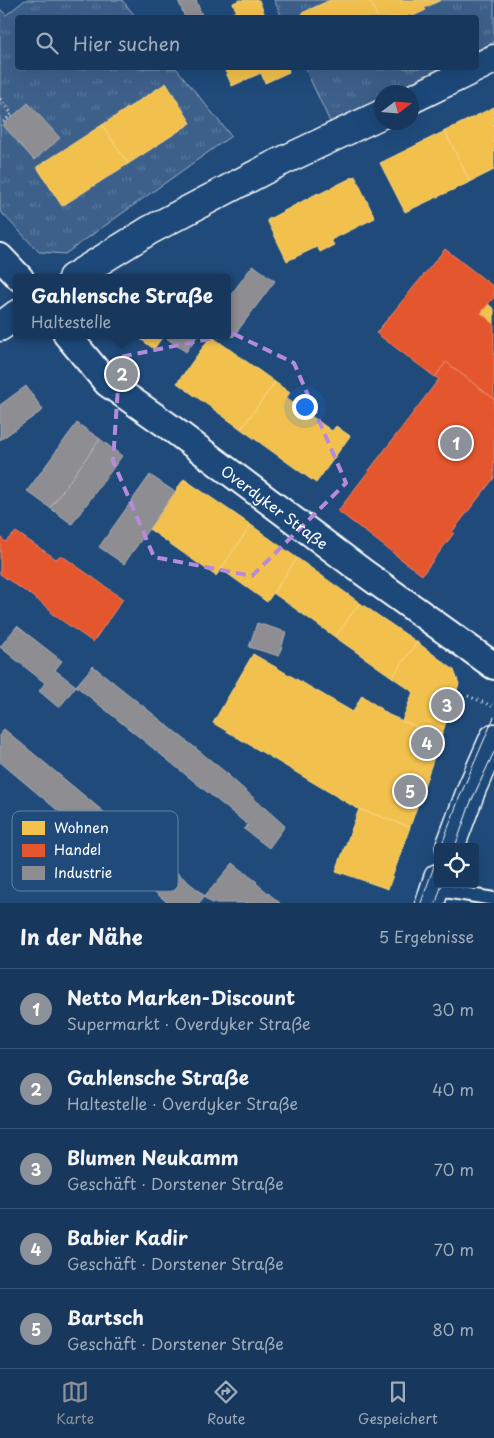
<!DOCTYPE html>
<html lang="de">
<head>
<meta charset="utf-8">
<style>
  :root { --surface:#17385c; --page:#244365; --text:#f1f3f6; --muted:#9eacbb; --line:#365272; --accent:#8c9099 }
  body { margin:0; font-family:"Playpen Sans",sans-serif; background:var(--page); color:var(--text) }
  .controls { position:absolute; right:15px; bottom:15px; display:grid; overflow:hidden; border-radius:5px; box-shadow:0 5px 20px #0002 }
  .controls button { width:45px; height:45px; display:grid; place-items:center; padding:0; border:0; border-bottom:1px solid var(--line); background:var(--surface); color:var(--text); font:25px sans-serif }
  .compass { position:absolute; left:374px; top:85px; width:45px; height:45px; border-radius:50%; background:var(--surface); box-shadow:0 5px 20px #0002; rotate:74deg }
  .you { position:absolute; left:304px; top:406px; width:18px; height:18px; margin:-12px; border:4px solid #fff; border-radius:50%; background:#1a73e8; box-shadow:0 0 0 8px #1a73e833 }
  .badge { display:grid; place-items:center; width:32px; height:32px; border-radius:50%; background:var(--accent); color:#fff; font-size:16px; font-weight:700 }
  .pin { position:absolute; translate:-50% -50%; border:2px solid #fff; box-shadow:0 1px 5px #0006 }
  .popup { position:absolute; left:13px; top:274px; width:218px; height:65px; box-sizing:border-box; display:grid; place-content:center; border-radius:5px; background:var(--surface); filter:drop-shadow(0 1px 4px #0005); font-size:16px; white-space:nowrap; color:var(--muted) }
  .popup b { font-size:19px; color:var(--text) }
  .popup::after { content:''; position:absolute; left:50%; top:100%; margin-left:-10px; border:10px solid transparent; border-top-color:var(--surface) }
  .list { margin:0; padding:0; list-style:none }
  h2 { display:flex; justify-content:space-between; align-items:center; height:65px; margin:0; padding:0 20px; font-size:21px }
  h2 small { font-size:16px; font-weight:400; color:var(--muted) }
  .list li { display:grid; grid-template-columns:32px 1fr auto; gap:15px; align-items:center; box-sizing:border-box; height:80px; padding:0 20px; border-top:1px solid var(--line) }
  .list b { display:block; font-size:19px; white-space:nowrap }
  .list p { margin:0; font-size:16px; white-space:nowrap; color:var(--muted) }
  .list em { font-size:16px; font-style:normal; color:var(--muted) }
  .icon { flex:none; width:28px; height:28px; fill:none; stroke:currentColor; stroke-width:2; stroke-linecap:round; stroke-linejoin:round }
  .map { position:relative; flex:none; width:494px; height:903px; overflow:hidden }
  .search { position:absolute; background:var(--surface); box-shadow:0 5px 20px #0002; left:15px; right:15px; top:15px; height:55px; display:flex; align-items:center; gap:12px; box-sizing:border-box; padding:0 18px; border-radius:5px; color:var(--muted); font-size:19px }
  .sheet { height:465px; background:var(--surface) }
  nav { display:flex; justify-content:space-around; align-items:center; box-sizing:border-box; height:70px; border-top:1px solid var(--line); background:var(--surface); font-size:14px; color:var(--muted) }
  nav a { display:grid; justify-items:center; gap:2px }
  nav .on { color:var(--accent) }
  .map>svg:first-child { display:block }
  .grass { fill:url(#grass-tufts); stroke:#9eb0c5 }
  .homes { fill:#f2c14e; stroke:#f6d483 }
  .shops { fill:#e4572e; stroke:#ec896d }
  .industry { fill:#8d8d92; stroke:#afafb3 }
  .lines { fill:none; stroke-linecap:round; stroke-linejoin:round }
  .lane-casing { stroke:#fff; stroke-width:16 }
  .street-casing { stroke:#fff; stroke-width:30 }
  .secondary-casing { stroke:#fff; stroke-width:31 }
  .primary-casing { stroke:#fff; stroke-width:31 }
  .path { stroke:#fff; stroke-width:3; stroke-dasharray:1 4; stroke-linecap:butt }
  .lane { stroke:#1f4a7a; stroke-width:12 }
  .street { stroke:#1f4a7a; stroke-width:26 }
  .secondary { stroke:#1f4a7a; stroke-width:28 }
  .primary { stroke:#1f4a7a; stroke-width:28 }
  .tram { stroke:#fff; stroke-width:1 }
  .marked { fill:none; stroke:#b68bdc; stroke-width:4; stroke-dasharray:10 6; stroke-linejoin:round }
  .labels { text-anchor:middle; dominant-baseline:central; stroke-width:5; stroke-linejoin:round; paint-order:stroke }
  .street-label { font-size:15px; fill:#fff; stroke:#1f4a7a }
  .key { fill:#1f4a7a; stroke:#6280a2; stroke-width:1 }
  .key-label { font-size:14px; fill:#fff }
</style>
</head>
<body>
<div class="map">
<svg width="494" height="903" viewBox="0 0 494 903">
  <defs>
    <pattern id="grass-tufts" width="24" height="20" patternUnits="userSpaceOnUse" patternTransform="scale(1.25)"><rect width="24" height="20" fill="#3c618b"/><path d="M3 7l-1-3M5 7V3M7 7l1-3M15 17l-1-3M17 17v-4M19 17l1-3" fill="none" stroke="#59799c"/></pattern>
  </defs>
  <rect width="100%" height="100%" fill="#1f4a7a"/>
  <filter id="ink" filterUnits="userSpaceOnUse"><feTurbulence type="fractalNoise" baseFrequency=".02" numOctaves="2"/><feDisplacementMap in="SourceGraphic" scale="10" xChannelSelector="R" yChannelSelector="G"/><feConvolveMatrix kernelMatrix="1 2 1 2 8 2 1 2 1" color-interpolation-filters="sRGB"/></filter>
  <g filter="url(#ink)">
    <path class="grass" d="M 25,0 L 122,0 L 136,17 L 18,18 L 18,68 L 176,68 L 231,136 L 65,254 L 39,252 L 0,211 L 0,9 L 6,15 Z
      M 274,0 L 494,0 L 494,42 L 477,51 L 476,18 L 282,17 Z
      M 305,68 L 444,68 L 393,92 L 382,92 L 381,98 L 331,124 Z"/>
    <path class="homes" d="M 240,0 L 259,0 L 266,18 L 221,18 L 236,11 L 233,3 Z
      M 330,0 L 370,0 L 378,18 L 304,18 L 302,13 Z
      M 370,0 L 441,0 L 424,8 L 426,10 L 411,17 L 411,14 L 404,18 L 378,18 Z
      M 224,68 L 288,68 L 289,72 L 265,83 L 261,73 L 232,86 Z
      M 166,83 L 191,123 L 128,164 L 102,125 Z
      M 494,107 L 494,170 L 470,182 L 445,131 Z
      M 102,125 L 128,164 L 62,206 L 37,167 Z
      M 445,131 L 470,182 L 405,212 L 380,163 Z
      M 355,176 L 375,218 L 331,240 L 334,245 L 320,252 L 317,247 L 287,261 L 267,220 L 318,193 L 319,194 Z
      M 488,304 L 494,309 L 494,324 L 481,313 Z
      M 135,335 L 162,335 L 163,336 L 154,349 Z
      M 211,336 L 275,382 L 241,429 L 177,383 Z
      M 275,382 L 290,393 L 286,398 L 332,431 L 336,426 L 350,436 L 316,483 L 241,429 Z
      M 184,479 L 251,525 L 216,576 L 149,529 Z
      M 251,525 L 297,558 L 267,602 L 221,569 Z
      M 297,558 L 360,603 L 335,637 L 273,593 Z
      M 360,603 L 417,642 L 392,677 L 335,637 Z
      M 417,642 L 454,670 L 459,684 L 441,737 L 402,721 L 413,692 L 392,677 Z
      M 253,654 L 353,712 L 362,695 L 389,715 L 441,737 L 410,827 L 356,808 L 213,723 Z
      M 359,809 L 410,827 L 388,889 L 336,871 Z"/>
    <path class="shops" d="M 445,249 L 494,287 L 494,297 L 481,313 L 494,324 L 494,399 L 446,362 L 435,377 L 376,333 Z
      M 446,362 L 494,399 L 494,478 L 452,532 L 454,533 L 422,575 L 338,511 L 439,379 L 435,377 Z
      M 16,532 L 56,559 L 61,555 L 123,599 L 93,642 L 51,613 L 52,611 L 32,596 L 0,574 L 0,536 L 5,542 Z"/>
    <path class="industry" d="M 178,0 L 196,0 L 203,18 L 185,18 Z
      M 28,103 L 60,138 L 34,160 L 3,125 Z
      M 253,265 L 275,281 L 233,337 L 227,332 L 227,300 Z
      M 162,335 L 198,335 L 186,352 Z
      M 26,386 L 43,410 L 0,440 L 0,405 Z
      M 77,423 L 100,439 L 50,508 L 27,491 Z
      M 100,439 L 122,456 L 72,524 L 50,508 Z
      M 150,475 L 175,492 L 124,564 L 99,547 Z
      M 257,623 L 286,632 L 279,656 L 249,647 Z
      M 17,626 L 62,661 L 55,670 L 76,686 L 59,708 L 39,691 L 45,683 L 0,647 Z
      M 93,666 L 229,775 L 229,776 L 285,826 L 269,848 L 244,829 L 248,825 L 76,686 Z
      M 4,729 L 205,896 L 199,903 L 168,903 L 0,762 L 0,734 Z
      M 233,863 L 257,882 L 256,883 L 280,903 L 211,903 L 204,897 Z"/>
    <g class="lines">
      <defs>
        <path id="lane" d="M 433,889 L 494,899"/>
        <g id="street">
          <path d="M 0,257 L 20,278"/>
          <path id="s1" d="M 67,335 L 107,383 L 167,425 L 363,572 L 494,666"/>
        </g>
        <path id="secondary" d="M 412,99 L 494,59
          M 72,278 L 150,230 L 274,165 L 382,114
          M 0,327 L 17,314"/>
        <path id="primary" d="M 450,847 L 472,788 L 494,738
          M 430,903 L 438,878"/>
      </defs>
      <use href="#lane" class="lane-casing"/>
      <use href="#street" class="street-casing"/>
      <use href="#secondary" class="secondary-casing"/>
      <use href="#primary" class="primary-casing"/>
      <path class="path" d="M 0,99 L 12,114 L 0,125
        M 468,696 L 492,706"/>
      <use href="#lane" class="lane"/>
      <use href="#street" class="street"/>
      <use href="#secondary" class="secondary"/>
      <use href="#primary" class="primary"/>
      <path class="tram" d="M 441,847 L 460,796 L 494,717
        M 455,847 L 470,804 L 494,752
        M 421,903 L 438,855
        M 436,903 L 442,884"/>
    </g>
  </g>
  <path class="marked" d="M 234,334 L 294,363 L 346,483 L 252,576 L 154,557 L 113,461 L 120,357 Z"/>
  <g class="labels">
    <g class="street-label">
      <text stroke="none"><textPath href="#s1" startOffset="271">Overdyker Straße</textPath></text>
    </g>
  </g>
  <rect x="12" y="811" width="166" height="80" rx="8" class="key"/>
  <rect x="22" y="821" width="23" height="14" fill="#f2c14e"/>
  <rect x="22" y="844" width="23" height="13" fill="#e4572e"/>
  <rect x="22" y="866" width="23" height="14" fill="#8d8d92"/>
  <g class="key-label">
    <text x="54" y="833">Wohnen</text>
    <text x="54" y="855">Handel</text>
    <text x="54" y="878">Industrie</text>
  </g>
</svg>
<div class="controls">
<button><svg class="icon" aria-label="locate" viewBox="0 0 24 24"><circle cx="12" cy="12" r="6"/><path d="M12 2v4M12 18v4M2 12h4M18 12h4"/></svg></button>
</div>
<svg class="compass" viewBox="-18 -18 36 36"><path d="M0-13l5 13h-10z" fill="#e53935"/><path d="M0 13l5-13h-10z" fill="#9eacbb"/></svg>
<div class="you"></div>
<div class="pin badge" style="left:456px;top:443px">1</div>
<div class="pin badge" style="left:122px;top:374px">2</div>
<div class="popup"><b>Gahlensche Straße</b>Haltestelle</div>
<div class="pin badge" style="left:447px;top:705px">3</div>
<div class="pin badge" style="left:427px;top:743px">4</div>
<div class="pin badge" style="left:410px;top:791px">5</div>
<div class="search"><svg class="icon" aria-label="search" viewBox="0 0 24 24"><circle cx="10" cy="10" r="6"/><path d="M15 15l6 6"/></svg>Hier suchen</div>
</div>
<section class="sheet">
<h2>In der Nähe<small>5 Ergebnisse</small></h2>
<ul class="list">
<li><span class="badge">1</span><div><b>Netto Marken-Discount</b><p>Supermarkt · Overdyker Straße</p></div><em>30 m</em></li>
<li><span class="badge">2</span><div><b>Gahlensche Straße</b><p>Haltestelle · Overdyker Straße</p></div><em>40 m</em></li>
<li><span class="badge">3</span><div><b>Blumen Neukamm</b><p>Geschäft · Dorstener Straße</p></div><em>70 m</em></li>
<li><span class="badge">4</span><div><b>Babier Kadir</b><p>Geschäft · Dorstener Straße</p></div><em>70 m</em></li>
<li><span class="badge">5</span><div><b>Bartsch</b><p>Geschäft · Dorstener Straße</p></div><em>80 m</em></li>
</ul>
</section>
<nav>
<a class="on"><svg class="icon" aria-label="map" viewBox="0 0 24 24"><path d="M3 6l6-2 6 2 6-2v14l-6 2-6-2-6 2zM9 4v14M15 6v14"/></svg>Karte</a>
<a><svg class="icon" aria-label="directions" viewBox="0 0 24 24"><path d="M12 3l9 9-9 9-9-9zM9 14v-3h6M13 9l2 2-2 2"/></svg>Route</a>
<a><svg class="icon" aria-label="saved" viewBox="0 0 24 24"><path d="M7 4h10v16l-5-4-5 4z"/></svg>Gespeichert</a>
</nav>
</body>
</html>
